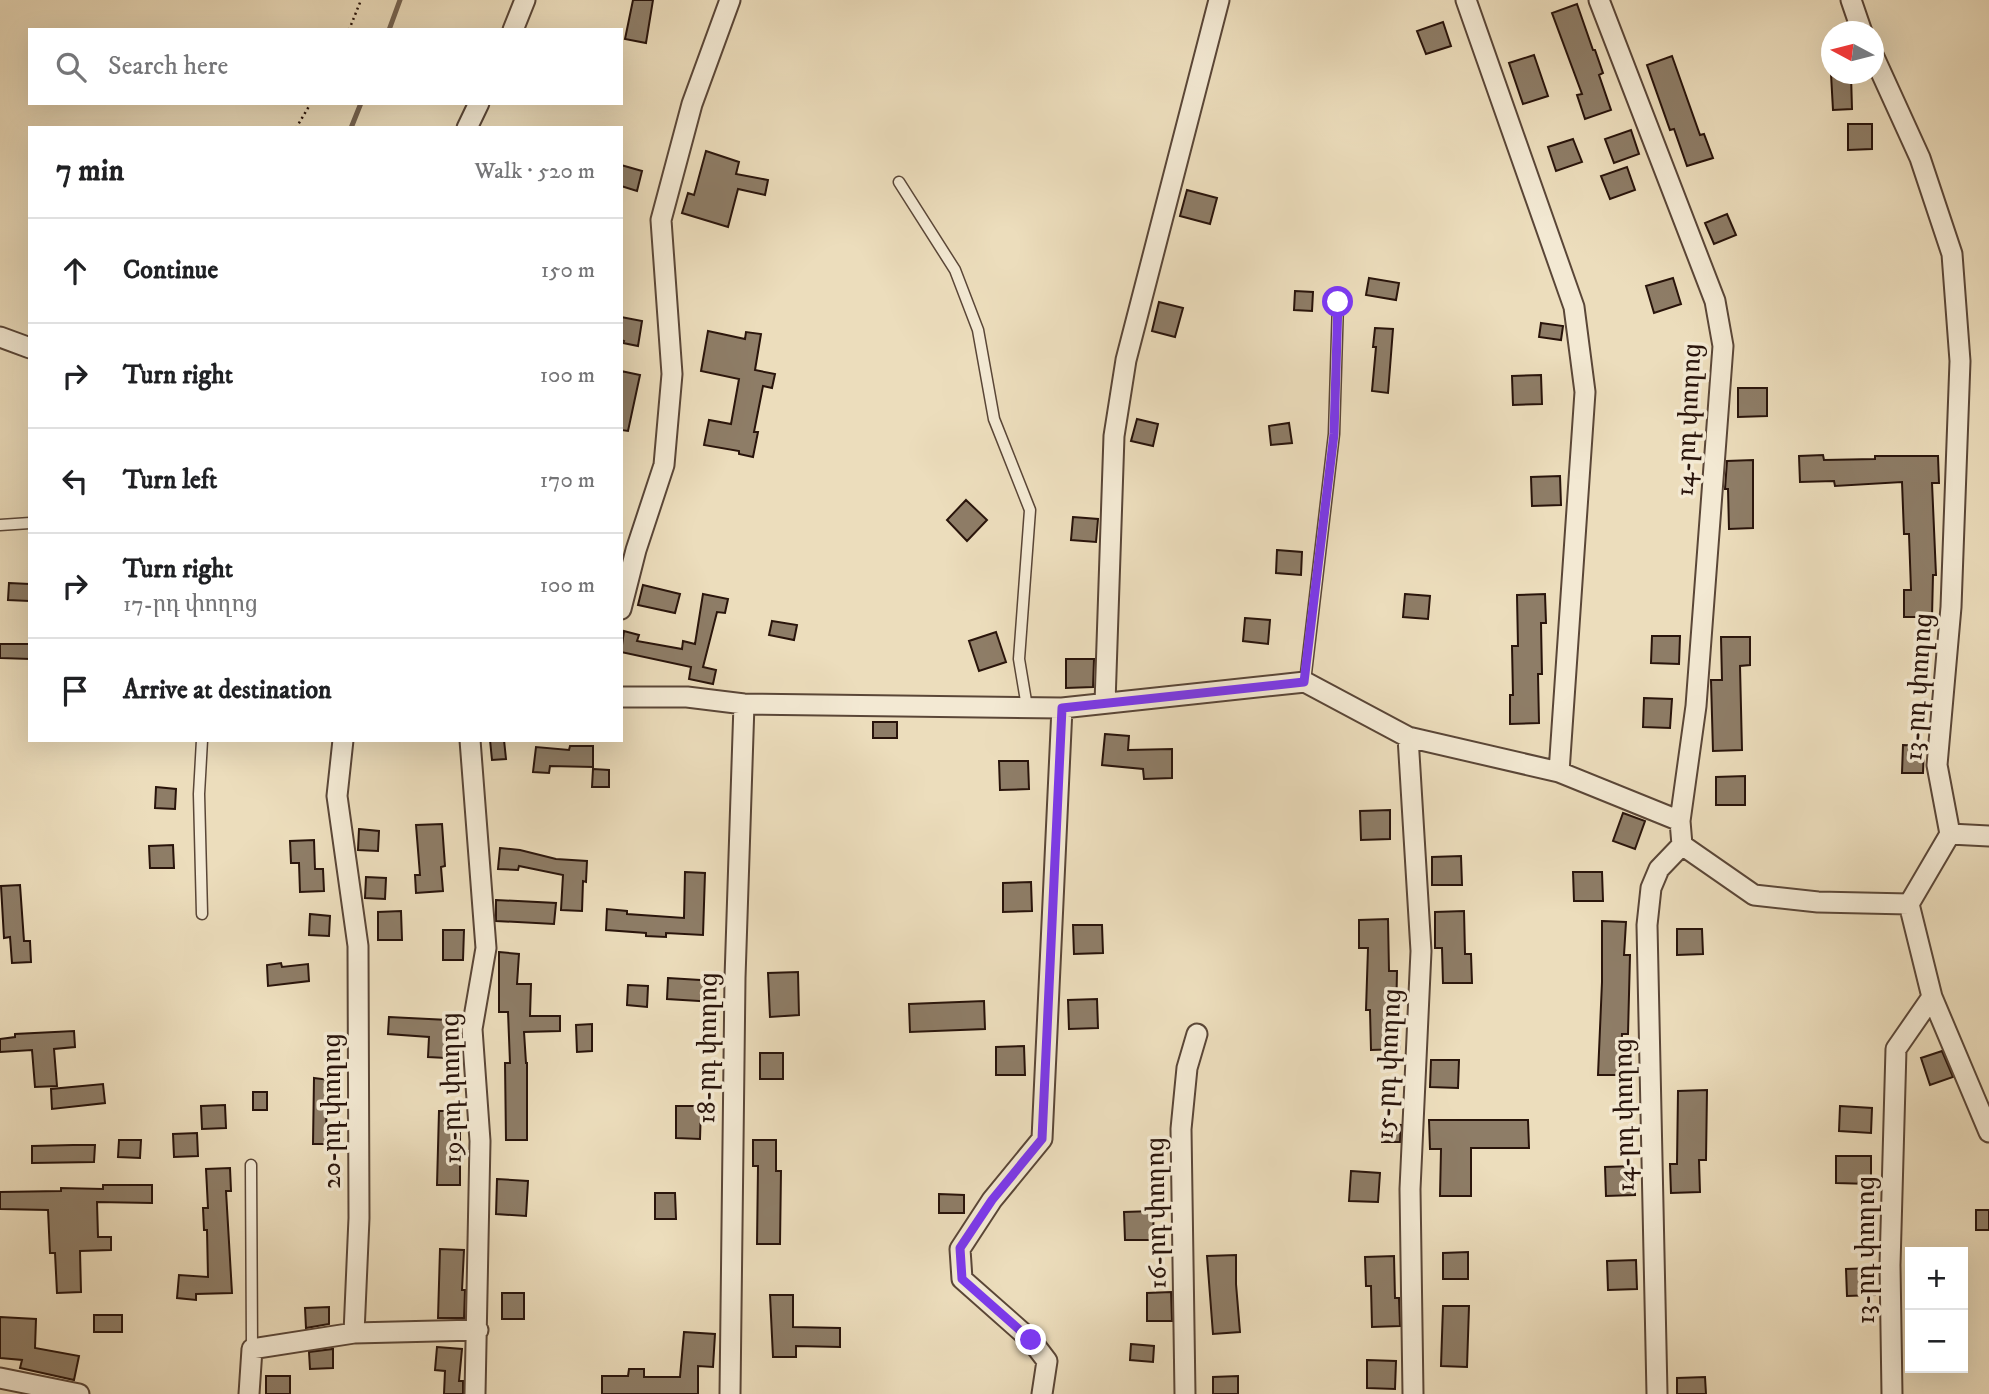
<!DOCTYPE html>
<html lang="en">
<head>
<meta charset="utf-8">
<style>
  :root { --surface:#fff; --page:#f2f2f2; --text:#202124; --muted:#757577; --line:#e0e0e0 }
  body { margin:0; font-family:"IM FELL DW Pica","Noto Serif Armenian",serif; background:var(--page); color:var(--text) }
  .controls { position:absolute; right:21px; bottom:21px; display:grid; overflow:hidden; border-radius:0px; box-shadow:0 7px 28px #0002 }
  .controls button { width:63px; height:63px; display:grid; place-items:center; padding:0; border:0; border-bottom:2px solid var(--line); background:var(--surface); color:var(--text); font:35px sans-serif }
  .compass { position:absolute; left:1821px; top:21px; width:63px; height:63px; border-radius:50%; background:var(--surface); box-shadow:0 7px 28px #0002; rotate:277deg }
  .stop { position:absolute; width:21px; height:21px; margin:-16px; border:5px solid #7c3aed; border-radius:50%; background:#fff }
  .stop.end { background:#7c3aed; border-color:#fff; box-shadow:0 2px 7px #0008 }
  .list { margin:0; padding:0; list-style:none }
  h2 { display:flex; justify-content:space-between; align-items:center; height:91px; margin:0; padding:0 28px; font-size:30px }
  h2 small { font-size:23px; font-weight:400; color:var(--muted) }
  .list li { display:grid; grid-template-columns:46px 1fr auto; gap:21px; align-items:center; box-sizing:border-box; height:105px; padding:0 28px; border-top:2px solid var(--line) }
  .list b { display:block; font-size:26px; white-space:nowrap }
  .list p { margin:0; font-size:23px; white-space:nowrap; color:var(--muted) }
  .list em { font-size:23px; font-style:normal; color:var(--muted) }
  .icon { flex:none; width:38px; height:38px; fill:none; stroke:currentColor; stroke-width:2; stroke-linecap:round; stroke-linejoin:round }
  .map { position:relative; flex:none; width:1989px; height:1394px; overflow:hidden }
  .search { position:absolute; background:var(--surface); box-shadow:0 7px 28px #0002; left:28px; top:28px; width:595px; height:77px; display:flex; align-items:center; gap:18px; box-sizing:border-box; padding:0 24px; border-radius:0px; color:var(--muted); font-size:26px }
  .panel { position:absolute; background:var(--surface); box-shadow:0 7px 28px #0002; left:28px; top:126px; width:595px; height:616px; border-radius:0px }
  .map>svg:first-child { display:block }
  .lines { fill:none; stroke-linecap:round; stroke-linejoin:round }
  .stream { stroke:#766451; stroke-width:5 }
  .building { fill:#8e7d67; stroke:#29140b; stroke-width:2 }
  .service-casing { stroke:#5a4637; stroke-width:13 }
  .minor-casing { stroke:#5a4637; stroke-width:23 }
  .path { stroke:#29140b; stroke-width:2.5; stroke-dasharray:2 3.5; stroke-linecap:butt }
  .service { stroke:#f3e9d3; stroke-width:10 }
  .minor { stroke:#f3e9d3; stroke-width:19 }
  .route { stroke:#7c3aed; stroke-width:9 }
  .labels { text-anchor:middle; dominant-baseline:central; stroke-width:7; stroke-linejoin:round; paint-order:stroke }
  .street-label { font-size:26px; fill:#29140b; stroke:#f3e9d3 }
</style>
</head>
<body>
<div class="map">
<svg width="1989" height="1394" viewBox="0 0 1989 1394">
  <rect width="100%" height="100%" fill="#ecddbc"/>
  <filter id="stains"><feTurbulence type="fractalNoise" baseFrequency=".00286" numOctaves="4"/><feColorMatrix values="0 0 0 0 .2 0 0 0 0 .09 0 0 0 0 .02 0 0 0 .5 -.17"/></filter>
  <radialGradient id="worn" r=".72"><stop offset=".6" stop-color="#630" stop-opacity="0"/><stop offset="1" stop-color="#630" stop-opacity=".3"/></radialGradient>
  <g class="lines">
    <path class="stream" d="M 389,30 L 400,0
      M 351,128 L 361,103"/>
  </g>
  <path class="building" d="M 633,0 L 653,0 L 646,43 L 625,39 Z
    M 1577,4 L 1593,50 L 1595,50 L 1603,73 L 1599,75 L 1611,110 L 1585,119 L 1577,95 L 1582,94 L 1552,13 Z
    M 1443,22 L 1451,46 L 1426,54 L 1417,31 Z
    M 1534,55 L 1548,96 L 1523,104 L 1509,63 Z
    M 1672,56 L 1700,135 L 1704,134 L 1713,158 L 1687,166 L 1674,129 L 1670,130 L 1647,65 Z
    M 1831,74 L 1851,74 L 1852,109 L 1833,110 Z
    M 1848,124 L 1872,124 L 1872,149 L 1848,150 Z
    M 1631,130 L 1639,154 L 1614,163 L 1605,139 Z
    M 1573,139 L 1582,162 L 1556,171 L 1548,147 Z
    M 706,151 L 739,162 L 736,174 L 768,180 L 765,195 L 738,189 L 728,227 L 682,213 L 688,193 L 694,195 Z
    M 621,165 L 642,171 L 637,191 L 621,186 Z
    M 1627,167 L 1635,190 L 1610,199 L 1601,176 Z
    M 1187,190 L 1217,198 L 1210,224 L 1180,216 Z
    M 1727,214 L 1736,235 L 1714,244 L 1705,223 Z
    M 1369,278 L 1399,283 L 1396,300 L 1366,295 Z
    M 1673,278 L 1681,304 L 1654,313 L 1646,286 Z
    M 1295,291 L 1313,292 L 1312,311 L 1294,310 Z
    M 1159,302 L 1183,308 L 1175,337 L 1152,331 Z
    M 621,317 L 642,321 L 638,346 L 623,343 L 624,341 L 621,340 Z
    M 1541,323 L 1563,326 L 1561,340 L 1539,337 Z
    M 1375,328 L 1393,329 L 1388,393 L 1372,391 L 1376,347 L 1373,347 Z
    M 708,331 L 745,339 L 746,332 L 761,334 L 755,370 L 775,374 L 772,388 L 763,386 L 754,432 L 758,432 L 753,457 L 739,454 L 739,451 L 704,445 L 709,420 L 731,424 L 739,379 L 701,371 Z
    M 621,371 L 640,375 L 628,431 L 621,430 Z
    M 1541,375 L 1542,404 L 1513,405 L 1512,376 Z
    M 1738,388 L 1767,388 L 1767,416 L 1738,417 Z
    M 1137,419 L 1158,424 L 1153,446 L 1131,441 Z
    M 1289,423 L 1292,443 L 1271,445 L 1269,426 Z
    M 1823,455 L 1824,460 L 1875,459 L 1875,456 L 1938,456 L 1939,483 L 1932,483 L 1936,575 L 1933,575 L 1932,617 L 1904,617 L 1904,590 L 1911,590 L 1909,534 L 1904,534 L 1902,482 L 1835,486 L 1834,481 L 1800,482 L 1799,456 Z
    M 1753,460 L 1753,528 L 1729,529 L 1728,489 L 1725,489 L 1727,461 Z
    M 1560,476 L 1561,505 L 1532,506 L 1531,477 Z
    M 966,500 L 987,520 L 967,541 L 947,520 Z
    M 1073,517 L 1098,519 L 1096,542 L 1071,540 Z
    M 1277,550 L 1302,552 L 1301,575 L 1276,573 Z
    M 9,583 L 29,584 L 29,601 L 8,600 Z
    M 643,585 L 680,594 L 675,613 L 638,605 Z
    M 703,594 L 728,599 L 725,613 L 717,612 L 703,667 L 716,670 L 713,684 L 689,679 L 691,667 L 621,652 L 624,631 L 639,635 L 637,641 L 682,649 L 683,641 L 695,644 Z
    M 1405,594 L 1430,596 L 1428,619 L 1403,617 Z
    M 1545,594 L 1546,623 L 1541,623 L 1542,674 L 1538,674 L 1539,723 L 1510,724 L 1510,695 L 1513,695 L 1512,646 L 1518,646 L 1517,595 Z
    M 1245,618 L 1270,620 L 1268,644 L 1243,641 Z
    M 772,621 L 797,625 L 794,640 L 769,635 Z
    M 996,632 L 1006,662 L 979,671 L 969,641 Z
    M 1652,636 L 1680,636 L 1679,664 L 1651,663 Z
    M 1721,637 L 1750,637 L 1750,665 L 1740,666 L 1742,750 L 1713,751 L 1711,680 L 1722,680 Z
    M 0,644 L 30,644 L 30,659 L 0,658 Z
    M 1066,659 L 1094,659 L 1093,687 L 1066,688 Z
    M 1644,698 L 1672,699 L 1670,728 L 1643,727 Z
    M 873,722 L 897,722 L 897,738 L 873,738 Z
    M 1105,734 L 1129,736 L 1128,750 L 1172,749 L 1172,778 L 1144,779 L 1143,769 L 1102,765 Z
    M 490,740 L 504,740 L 506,759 L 492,760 Z
    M 1903,745 L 1924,746 L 1923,773 L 1902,773 Z
    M 570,746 L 593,746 L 593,767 L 550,766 L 549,773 L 533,772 L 536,747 L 569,750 Z
    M 999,761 L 1028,761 L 1029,789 L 1000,790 Z
    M 593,769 L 609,770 L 609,787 L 592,787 Z
    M 1745,776 L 1745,805 L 1716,805 L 1716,777 Z
    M 156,787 L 176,789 L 175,809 L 155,808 Z
    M 1390,810 L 1390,839 L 1361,840 L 1360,811 Z
    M 1623,813 L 1645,821 L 1635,849 L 1613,841 Z
    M 442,824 L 445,866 L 441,867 L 443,891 L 416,893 L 415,875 L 420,875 L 416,825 Z
    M 359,829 L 379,831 L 378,851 L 358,850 Z
    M 314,840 L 315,869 L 323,869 L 324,891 L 300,892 L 299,863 L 291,863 L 290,841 Z
    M 173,845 L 174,868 L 150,868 L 149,846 Z
    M 500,848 L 520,850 L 556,859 L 587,861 L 586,882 L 583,881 L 582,911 L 561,910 L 563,875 L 519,866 L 518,870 L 498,869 Z
    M 1461,856 L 1462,885 L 1432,885 L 1432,857 Z
    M 685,872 L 705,873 L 703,935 L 666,933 L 666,937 L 646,936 L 646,933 L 606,930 L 607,909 L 627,911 L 627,914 L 684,918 Z
    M 1573,872 L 1602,872 L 1603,901 L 1574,901 Z
    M 366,877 L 386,878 L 385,899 L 365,898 Z
    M 1031,882 L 1032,911 L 1003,912 L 1003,883 Z
    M 20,885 L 24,941 L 30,941 L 31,962 L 12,963 L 10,937 L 4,938 L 1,886 Z
    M 496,900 L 556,903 L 554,924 L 496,921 Z
    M 401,911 L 402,940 L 378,940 L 378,912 Z
    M 1464,911 L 1465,954 L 1471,954 L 1472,983 L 1443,983 L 1442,948 L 1435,948 L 1435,912 Z
    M 310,914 L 330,916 L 329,936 L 309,935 Z
    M 1388,919 L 1389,971 L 1397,971 L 1396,1021 L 1399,1021 L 1400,1049 L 1371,1050 L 1370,1010 L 1366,1010 L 1368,948 L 1359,948 L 1359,920 Z
    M 1602,921 L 1626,922 L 1624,955 L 1630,955 L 1628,1034 L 1622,1034 L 1621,1075 L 1598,1075 L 1602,982 Z
    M 1073,925 L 1102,925 L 1103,953 L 1074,954 Z
    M 1677,929 L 1702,929 L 1703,954 L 1677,955 Z
    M 443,930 L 464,930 L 463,960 L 443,960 Z
    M 499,952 L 519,954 L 517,984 L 531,984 L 530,1016 L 560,1016 L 560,1031 L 524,1032 L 526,1063 L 527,1063 L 527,1140 L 506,1140 L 505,1063 L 510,1063 L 508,1012 L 499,1012 Z
    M 281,963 L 282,967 L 308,964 L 309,981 L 268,986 L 267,965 Z
    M 798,972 L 799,1015 L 770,1017 L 768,973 Z
    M 668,978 L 716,981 L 715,1002 L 667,999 Z
    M 628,985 L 648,986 L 647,1007 L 627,1005 Z
    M 1097,999 L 1098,1028 L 1069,1029 L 1068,1000 Z
    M 984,1001 L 985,1029 L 910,1032 L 909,1004 Z
    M 389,1017 L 448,1020 L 446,1058 L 428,1057 L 429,1037 L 388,1034 Z
    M 592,1024 L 592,1051 L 577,1052 L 576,1025 Z
    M 74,1031 L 75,1047 L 54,1049 L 57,1086 L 35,1087 L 32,1050 L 0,1052 L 0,1039 L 15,1037 L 15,1034 Z
    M 1024,1046 L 1025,1075 L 996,1075 L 996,1047 Z
    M 1942,1051 L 1953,1077 L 1930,1085 L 1921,1058 Z
    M 760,1053 L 783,1053 L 783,1079 L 760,1079 Z
    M 1431,1060 L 1459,1060 L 1458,1088 L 1430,1087 Z
    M 314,1078 L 330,1080 L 326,1104 L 327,1144 L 313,1144 Z
    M 103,1084 L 105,1103 L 52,1109 L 51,1089 Z
    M 1707,1090 L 1706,1160 L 1699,1160 L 1700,1192 L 1671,1193 L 1670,1164 L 1677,1164 L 1678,1091 Z
    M 253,1092 L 267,1092 L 267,1110 L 253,1110 Z
    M 225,1105 L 226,1128 L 202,1129 L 201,1106 Z
    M 676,1106 L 701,1106 L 700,1139 L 676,1138 Z
    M 1840,1106 L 1872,1108 L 1871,1133 L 1839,1131 Z
    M 439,1111 L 460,1111 L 460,1185 L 437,1185 Z
    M 1429,1120 L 1528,1120 L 1529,1148 L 1471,1148 L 1471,1196 L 1440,1196 L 1441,1149 L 1430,1149 Z
    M 1382,1124 L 1401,1125 L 1400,1142 L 1382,1142 Z
    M 197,1133 L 198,1156 L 174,1157 L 173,1134 Z
    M 119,1140 L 141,1140 L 140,1158 L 118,1157 Z
    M 753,1140 L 776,1140 L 776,1171 L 781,1171 L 780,1244 L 757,1244 L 758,1166 L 753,1166 Z
    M 73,1145 L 95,1145 L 94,1162 L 32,1163 L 32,1146 Z
    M 1836,1156 L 1871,1156 L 1871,1184 L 1836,1183 Z
    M 1634,1166 L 1635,1195 L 1606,1196 L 1605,1167 Z
    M 230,1168 L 231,1191 L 226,1191 L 232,1293 L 196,1294 L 196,1300 L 177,1298 L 179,1275 L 208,1277 L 207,1230 L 204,1230 L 203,1208 L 208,1208 L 206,1169 Z
    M 1351,1171 L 1380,1173 L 1378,1202 L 1349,1201 Z
    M 497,1179 L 528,1181 L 526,1216 L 496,1214 Z
    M 103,1185 L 152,1185 L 152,1203 L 97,1202 L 98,1237 L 111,1237 L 111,1250 L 80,1251 L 81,1292 L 57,1293 L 55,1253 L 50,1253 L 48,1210 L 0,1209 L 0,1192 L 61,1191 L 61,1188 L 103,1189 Z
    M 655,1193 L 675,1193 L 676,1219 L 655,1219 Z
    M 939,1194 L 964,1195 L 964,1213 L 939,1213 Z
    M 1976,1210 L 1989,1210 L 1989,1230 L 1976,1230 Z
    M 1153,1211 L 1154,1240 L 1125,1240 L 1124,1212 Z
    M 440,1249 L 464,1250 L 462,1290 L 465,1290 L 464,1318 L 438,1318 Z
    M 1468,1252 L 1468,1279 L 1443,1279 L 1443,1253 Z
    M 1236,1255 L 1236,1284 L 1240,1332 L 1213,1334 L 1207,1256 Z
    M 1394,1256 L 1395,1298 L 1399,1298 L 1400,1326 L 1372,1327 L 1371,1286 L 1366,1286 L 1365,1257 Z
    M 1636,1260 L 1637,1289 L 1608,1290 L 1607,1261 Z
    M 1874,1268 L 1875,1295 L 1847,1296 L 1846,1269 Z
    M 1171,1292 L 1172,1321 L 1147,1321 L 1147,1293 Z
    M 502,1293 L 524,1293 L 524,1319 L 502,1319 Z
    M 770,1295 L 793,1295 L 793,1327 L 840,1328 L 840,1347 L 796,1346 L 796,1357 L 773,1357 Z
    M 1443,1306 L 1469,1306 L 1467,1367 L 1441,1366 Z
    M 329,1307 L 329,1324 L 306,1328 L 305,1308 Z
    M 94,1315 L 122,1315 L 122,1332 L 94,1332 Z
    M 0,1317 L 36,1319 L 35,1348 L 79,1356 L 74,1380 L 20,1368 L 22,1360 L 0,1358 Z
    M 684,1332 L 715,1334 L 713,1367 L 698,1366 L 698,1394 L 602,1394 L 602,1376 L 628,1376 L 629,1369 L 644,1369 L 644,1377 L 680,1377 Z
    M 1131,1344 L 1154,1346 L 1153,1362 L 1130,1360 Z
    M 437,1347 L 462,1349 L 459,1381 L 463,1381 L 463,1394 L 444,1394 L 445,1371 L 435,1370 Z
    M 333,1349 L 333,1368 L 310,1369 L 309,1352 Z
    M 1367,1360 L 1396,1361 L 1395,1389 L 1367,1388 Z
    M 266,1376 L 290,1376 L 290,1394 L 266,1394 Z
    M 1238,1376 L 1238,1394 L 1213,1394 L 1213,1377 Z
    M 1705,1377 L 1706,1394 L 1677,1394 L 1677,1378 Z"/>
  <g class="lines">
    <defs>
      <path id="service" d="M 899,182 L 955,270 L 978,330 L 994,419 L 1030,510 L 1019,659 L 1027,707
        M 0,525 L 30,523
        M 1305,682 L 1334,434 L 1338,302
        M 202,914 L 199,794 L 202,740
        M 251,1165 L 252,1349"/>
      <path id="minor" d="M 1466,0 L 1574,307 L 1585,392 L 1559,772
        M 1599,0 L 1715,301 L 1723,346 L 1696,706 L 1680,821 L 1682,845 L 1754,895 L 1818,902 L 1909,904
        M 1851,0 L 1862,32
        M 513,30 L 525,0
        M 1874,57 L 1920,158 L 1952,254 L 1960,361 L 1951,607 L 1937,765 L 1950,834 L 1909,904 L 1932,997 L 1989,1132
        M 467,128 L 479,103
        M 0,337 L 30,348
        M 621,609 L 636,550 L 664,465 L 672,374 L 661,220 L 692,104 L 730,0
        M 621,697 L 687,697 L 744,704 L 1062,708 L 1305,682 L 1408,737 L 1559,772 L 1680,821
        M 1105,703 L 1114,436 L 1126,360 L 1219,0
        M 1408,737 L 1421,951 L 1410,1189 L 1413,1394
        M 470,740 L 486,948 L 472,1029 L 480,1141 L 475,1394
        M 1950,834 L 1989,836
        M 354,1333 L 478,1330
        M 0,1378 L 79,1394
        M 249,1394 L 252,1349 L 354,1333 L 359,1218 L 358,946 L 337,796 L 343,740
        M 730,1394 L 735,978 L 744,704
        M 1042,1394 L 1047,1361 L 1031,1340 L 962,1279 L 960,1249 L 992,1200 L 1042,1139 L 1062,708
        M 1185,1394 L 1181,1129 L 1187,1068 L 1197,1034
        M 1657,1394 L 1647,925 L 1651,888 L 1659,869 L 1682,845
        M 1892,1394 L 1890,1265 L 1896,1049 L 1932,997"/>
    </defs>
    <use href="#service" class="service-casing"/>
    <use href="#minor" class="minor-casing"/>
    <path class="path" d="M 349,30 L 361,0
      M 296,128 L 311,103"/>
    <use href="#service" class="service"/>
    <use href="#minor" class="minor"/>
  </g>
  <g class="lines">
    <path class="route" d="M 1031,1340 L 962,1279 L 960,1248 L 992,1200 L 1042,1139 L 1062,708 L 1304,682 L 1334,434 L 1338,302"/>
  </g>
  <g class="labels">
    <g class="street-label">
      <text transform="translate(1689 420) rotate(-87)">14-րդ փողոց</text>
      <text transform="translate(1919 687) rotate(-86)">13-րդ փողոց</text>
      <text transform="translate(708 1048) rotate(-89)">18-րդ փողոց</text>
      <text transform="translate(1389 1064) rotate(-87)">15-րդ փողոց</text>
      <text transform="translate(452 1088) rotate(-91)">19-րդ փողոց</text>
      <text transform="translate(332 1111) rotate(-90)">20-րդ փողոց</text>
      <text transform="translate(1625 1115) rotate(-91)">14-րդ փողոց</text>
      <text transform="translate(1157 1213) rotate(-91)">16-րդ փողոց</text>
      <text transform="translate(1866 1250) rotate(-90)">13-րդ փողոց</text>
    </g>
  </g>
  <rect width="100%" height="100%" filter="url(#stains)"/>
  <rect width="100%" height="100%" fill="url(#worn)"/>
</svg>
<div class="controls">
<button>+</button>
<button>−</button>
</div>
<svg class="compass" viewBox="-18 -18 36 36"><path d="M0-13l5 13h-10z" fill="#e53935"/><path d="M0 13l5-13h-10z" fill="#757577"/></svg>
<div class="stop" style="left:1338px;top:302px"></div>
<div class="stop end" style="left:1031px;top:1340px"></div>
<div class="search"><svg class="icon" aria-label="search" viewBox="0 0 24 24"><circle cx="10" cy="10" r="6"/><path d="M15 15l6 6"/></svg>Search here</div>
<section class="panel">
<h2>7 min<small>Walk · 520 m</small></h2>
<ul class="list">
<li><svg class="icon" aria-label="ahead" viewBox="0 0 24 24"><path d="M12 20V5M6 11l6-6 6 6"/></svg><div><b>Continue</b></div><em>150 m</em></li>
<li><svg class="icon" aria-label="right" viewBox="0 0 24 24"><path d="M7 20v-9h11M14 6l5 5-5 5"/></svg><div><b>Turn right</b></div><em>100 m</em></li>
<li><svg class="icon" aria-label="left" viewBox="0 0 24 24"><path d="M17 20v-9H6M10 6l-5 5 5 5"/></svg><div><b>Turn left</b></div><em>170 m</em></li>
<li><svg class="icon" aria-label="right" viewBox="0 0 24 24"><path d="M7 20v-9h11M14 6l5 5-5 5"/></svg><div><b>Turn right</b><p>17-րդ փողոց</p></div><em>100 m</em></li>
<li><svg class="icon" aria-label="arrive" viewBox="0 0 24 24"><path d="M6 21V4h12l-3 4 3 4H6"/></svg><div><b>Arrive at destination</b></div></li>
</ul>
</section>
</div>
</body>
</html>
